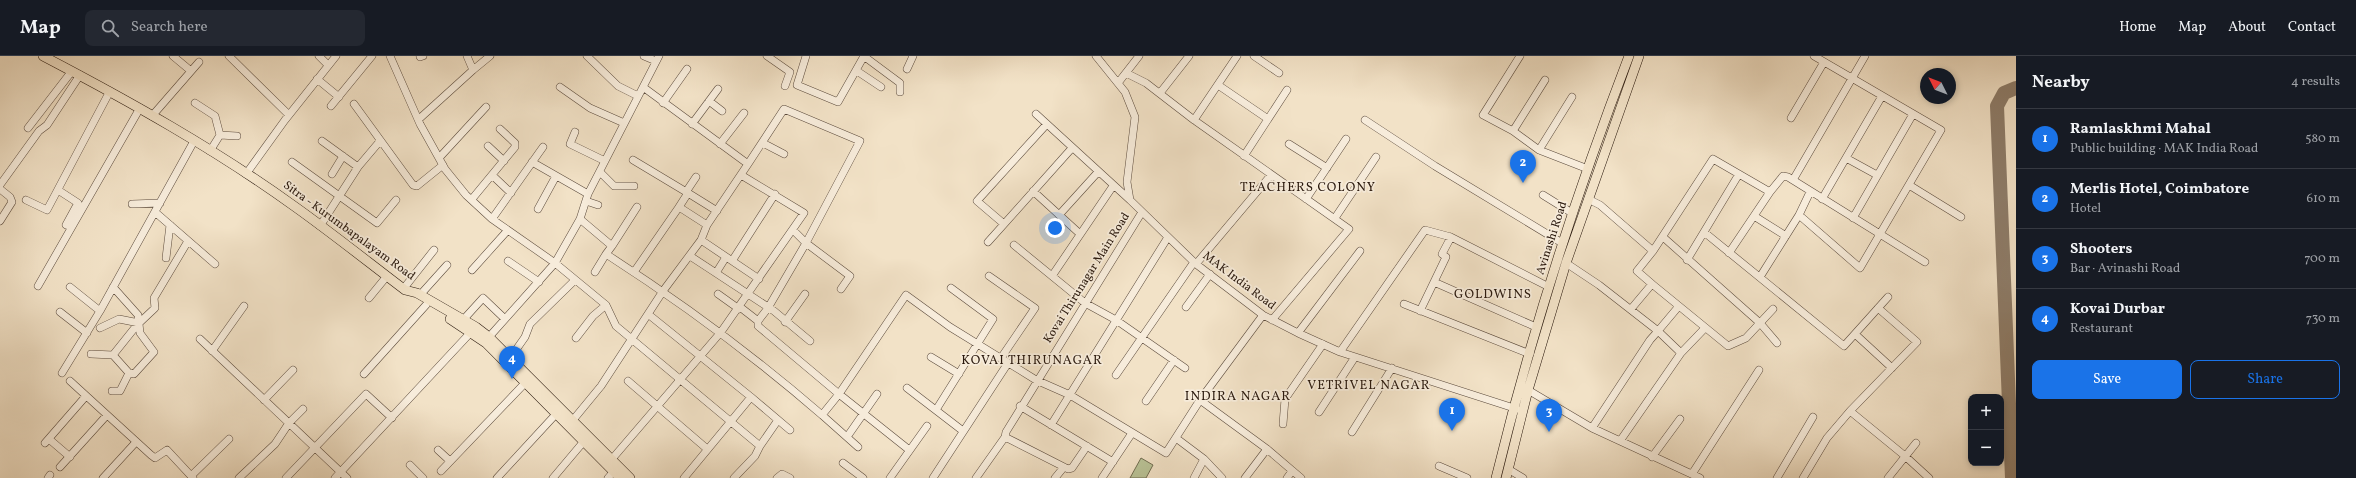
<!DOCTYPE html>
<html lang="en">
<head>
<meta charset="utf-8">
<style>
  :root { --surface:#171b24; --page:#242831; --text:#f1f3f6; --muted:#9ea1a6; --line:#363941; --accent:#1a73e8 }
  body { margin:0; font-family:Vollkorn,serif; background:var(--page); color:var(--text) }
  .controls { position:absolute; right:12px; bottom:12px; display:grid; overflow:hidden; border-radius:8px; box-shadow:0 2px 6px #0003 }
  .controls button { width:36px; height:36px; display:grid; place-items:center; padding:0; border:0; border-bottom:1px solid var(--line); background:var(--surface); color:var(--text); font:20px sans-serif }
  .compass { position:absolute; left:1920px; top:12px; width:36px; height:36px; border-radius:50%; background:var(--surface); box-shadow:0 2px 6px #0003; rotate:312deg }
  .you { position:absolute; left:1055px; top:172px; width:14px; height:14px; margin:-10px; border:3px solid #fff; border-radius:50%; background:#1a73e8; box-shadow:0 0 0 6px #1a73e833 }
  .badge { display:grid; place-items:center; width:26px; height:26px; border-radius:50%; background:var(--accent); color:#fff; font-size:13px; font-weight:700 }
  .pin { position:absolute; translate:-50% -33px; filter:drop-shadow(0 1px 2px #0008) }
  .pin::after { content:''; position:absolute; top:21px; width:14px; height:12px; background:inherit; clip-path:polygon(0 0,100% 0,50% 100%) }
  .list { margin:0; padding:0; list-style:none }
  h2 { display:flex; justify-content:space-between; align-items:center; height:52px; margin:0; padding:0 16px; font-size:17px }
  h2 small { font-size:13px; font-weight:400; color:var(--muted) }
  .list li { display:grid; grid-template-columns:26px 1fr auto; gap:12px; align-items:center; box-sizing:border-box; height:60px; padding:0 16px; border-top:1px solid var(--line) }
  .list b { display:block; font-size:15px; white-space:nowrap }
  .list p { margin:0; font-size:13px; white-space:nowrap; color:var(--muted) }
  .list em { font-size:13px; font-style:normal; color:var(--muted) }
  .actions { display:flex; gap:8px; padding:12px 16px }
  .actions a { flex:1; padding:9px 0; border:1px solid var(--accent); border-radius:8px; text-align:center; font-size:14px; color:var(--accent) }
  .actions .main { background:var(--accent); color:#fff }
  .icon { flex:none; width:22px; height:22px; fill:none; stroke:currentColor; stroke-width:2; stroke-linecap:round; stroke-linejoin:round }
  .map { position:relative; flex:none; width:2016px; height:422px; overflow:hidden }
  header { display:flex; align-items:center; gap:24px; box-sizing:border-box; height:56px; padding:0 20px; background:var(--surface); border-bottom:1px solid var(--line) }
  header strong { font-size:19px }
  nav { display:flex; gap:22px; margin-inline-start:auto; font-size:14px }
  .search { width:280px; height:36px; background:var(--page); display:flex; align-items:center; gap:10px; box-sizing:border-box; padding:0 14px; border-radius:8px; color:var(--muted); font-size:15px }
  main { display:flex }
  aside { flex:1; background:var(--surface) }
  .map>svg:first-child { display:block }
  .green { fill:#b9c397; stroke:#716e52 }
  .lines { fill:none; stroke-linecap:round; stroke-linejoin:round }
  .taxiway { stroke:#8e7d6a; stroke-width:14 }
  .minor-casing { stroke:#5b4a3c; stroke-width:8 }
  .major-casing { stroke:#29180d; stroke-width:10 }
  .minor { stroke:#f7ecdb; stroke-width:7 }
  .major { stroke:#f2e2c7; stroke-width:9 }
  .labels { text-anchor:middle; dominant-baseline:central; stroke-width:3.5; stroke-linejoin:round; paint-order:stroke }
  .street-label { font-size:12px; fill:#29180d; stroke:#f7ecdb }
  .neighbourhood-label { font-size:13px; letter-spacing:1px; fill:#29180d; stroke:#f7ecdb }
</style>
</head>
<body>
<header>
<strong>Map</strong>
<div class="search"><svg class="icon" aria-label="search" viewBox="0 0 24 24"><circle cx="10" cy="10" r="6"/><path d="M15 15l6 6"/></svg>Search here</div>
<nav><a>Home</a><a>Map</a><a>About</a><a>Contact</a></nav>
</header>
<main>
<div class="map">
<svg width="2016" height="422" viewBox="0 0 2016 422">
  <rect width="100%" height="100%" fill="#f2e2c7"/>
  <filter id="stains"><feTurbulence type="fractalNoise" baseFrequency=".005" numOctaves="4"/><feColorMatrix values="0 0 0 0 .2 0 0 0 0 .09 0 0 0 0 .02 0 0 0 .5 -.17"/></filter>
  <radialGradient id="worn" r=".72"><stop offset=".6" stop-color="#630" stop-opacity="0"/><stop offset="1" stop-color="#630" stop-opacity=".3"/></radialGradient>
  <path class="green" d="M 1141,402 L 1153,409 L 1146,422 L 1130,422 Z"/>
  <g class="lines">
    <path class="taxiway" d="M 2012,422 L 1997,50 L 2004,37 L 2016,32"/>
    <defs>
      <path id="minor" d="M 173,0 L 191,15
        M 229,0 L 289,59
        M 319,0 L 328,9
        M 390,0 L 420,68 L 445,113 L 466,139 L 492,163 L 555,207 L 606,249 L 616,270 L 760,390 L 778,364
        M 587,0 L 618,30 L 638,40
        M 644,0 L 656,5
        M 767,0 L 790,16 L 785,30
        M 806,0 L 797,29 L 838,46 L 864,0
        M 1096,0 L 1125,36 L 1135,61 L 1127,126 L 1130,144 L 1196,208 L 1263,259 L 1298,277 L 1340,296 L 1517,353
        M 1237,0 L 1194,64 L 1349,173 L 1272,264
        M 1254,0 L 1279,17
        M 1520,0 L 1483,59 L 1513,75 L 1539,94 L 1588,113
        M 420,1 L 423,0
        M 865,1 L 900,27 L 900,36
        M 907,13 L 913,0
        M 473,14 L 490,0
        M 857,15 L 881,31
        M 1126,17 L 1146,27 L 1194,64
        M 317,23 L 339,41
        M 1118,27 L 1139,0
        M 1218,29 L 1268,63
        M 560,31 L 590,52 L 624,67
        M 1160,37 L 1189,0
        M 709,45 L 722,55
        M 195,47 L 215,60 L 220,79 L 237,80
        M 663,47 L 687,13
        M 354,48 L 413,129 L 417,130 L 443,109
        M 331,50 L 372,0
        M 1036,58 L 1130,144
        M 152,60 L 199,6
        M 1791,62 L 1824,6
        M 419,63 L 473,14 L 467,0
        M 1365,64 L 1435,110 L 1562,187
        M 692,68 L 718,33
        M 28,72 L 72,15
        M 1513,75 L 1545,24
        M 575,76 L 570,88 L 605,105
        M 322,85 L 358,111
        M 763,87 L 784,98
        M 720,88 L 744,57
        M 1289,88 L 1327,112
        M 488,90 L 504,105
        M 1539,94 L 1572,41
        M 210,95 L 220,79
        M 1244,100 L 1287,34
        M 439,102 L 486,51
        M 1846,102 L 1877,119
        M 633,104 L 688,137
        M 292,106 L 377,167 L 396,144
        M 532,106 L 588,138
        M 748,108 L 784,53 L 860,85 L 806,187 L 793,174
        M 600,116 L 614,130 L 634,130
        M 246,118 L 285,64 L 336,0
        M 332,118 L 343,100
        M 492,119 L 511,137
        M 1793,124 L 1865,0
        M 0,129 L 39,75 L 47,69 L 80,19
        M 1909,129 L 1961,161
        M 0,133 L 10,141 L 12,146 L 0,165
        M 58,134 L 78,147 L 66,169
        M 1033,135 L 1079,177
        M 686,136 L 696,121
        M 1543,139 L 1572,157
        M 472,143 L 515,91 L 515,87 L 500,73
        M 1306,143 L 1346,83
        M 1588,143 L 1600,149 L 1653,195 L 1713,103 L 1770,136 L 1783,120 L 1788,121 L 1925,206
        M 1822,143 L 1882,40
        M 26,144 L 47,154 L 110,35
        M 586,145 L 598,149
        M 132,148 L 160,147
        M 679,151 L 688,137 L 717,155
        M 538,153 L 556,120
        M 155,156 L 215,208
        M 1059,159 L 1098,116
        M 1799,159 L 1810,136
        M 1754,160 L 1786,180
        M 1335,162 L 1376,101
        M 1853,162 L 1913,58
        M 492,163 L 543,91
        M 580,163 L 612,190 L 606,198 C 682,247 754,300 822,359 L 839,338 L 758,270 L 758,265 L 740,251
        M 1004,168 L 977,145 L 1046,69
        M 320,170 L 358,111 L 380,85
        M 1704,176 L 1844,290 L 1888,241
        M 1663,181 L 1760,267 L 1777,287
        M 701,184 L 759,223
        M 988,186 L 1072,92
        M 1014,189 L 1085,247 L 1116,264 L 1185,312
        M 612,190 L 637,151
        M 1729,197 L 1770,136
        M 690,200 L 774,255 L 810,285
        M 166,202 L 170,169
        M 1687,204 L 1739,118
        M 508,205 L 539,226
        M 732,205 L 775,138
        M 1566,207 L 1599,229 L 1658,275 L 1650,284 L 1592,372
        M 1196,208 L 1271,119
        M 472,214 L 507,175
        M 595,216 L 606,198
        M 634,216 L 679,151 L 707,169
        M 716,217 L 726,201
        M 989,220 L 1035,252 L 1001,302
        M 1052,220 L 1113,130
        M 1760,221 L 1799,159 L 1860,212 L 1941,74 L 1814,0
        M 1434,226 L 1536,271
        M 1652,228 L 1637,215 L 1653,195
        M 38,230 L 140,52
        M 70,231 L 100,255
        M 404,232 L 434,194
        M 718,238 L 739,253
        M 420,239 L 447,209
        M 369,242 L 387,220
        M 1404,248 L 1530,298
        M 1186,251 L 1210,218
        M 1631,253 L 1652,228 L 1728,290 L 1746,282 L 1773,253
        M 1420,255 L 1446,201 L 1442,198 L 1451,181
        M 60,256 L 87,277
        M 648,258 L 751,341 L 684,422
        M 463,264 L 483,242 L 505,263
        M 758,265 L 768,252 L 806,187 L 850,220 L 841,233
        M 785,266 L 805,238
        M 100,272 L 119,263 L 139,267
        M 1298,277 L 1360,195
        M 1855,278 L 1892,312
        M 489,281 L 555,207 L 580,163 L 588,138 L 659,0
        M 576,282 L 593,260 L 606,249
        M 200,283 L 347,422
        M 212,295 L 244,250
        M 1340,296 L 1425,174 L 1451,181 L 1549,231
        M 1681,297 L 1705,272
        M 91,298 L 113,299 L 129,317
        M 113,299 L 137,269 L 155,252 L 154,242 L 188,185
        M 511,301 L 525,281 L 530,268 L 575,224
        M 931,301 L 959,318
        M 62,317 L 100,255 L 194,85
        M 364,318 L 426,249
        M 1116,319 L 1194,206
        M 70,325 L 151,399 L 155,402 L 167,394 L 193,422
        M 628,325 L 706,392
        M 907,332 L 963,375
        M 1528,334 L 1592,372 L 1700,422
        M 112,335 L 120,335 L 129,317 L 134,318 L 154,296 L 140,277 L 138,259 L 113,231
        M 751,341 L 790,374
        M 264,344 L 293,314
        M 1200,344 L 1267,393 L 1301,422
        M 1146,345 L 1174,304
        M 1020,350 L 1113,406
        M 936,354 L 993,263 L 951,232
        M 1850,355 L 1905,400 L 1929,422
        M 1319,356 L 1355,301
        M 822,359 L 858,391
        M 573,364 L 601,330 L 663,235 L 701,184 L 707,169 L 748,108 L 643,31
        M 1283,368 L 1285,343 L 1323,288
        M 1051,369 L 1168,181
        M 1352,376 L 1392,312
        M 847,381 L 877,338
        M 1005,381 L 1068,413 L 1072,412 L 1087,390
        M 1176,382 L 1204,403 L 1222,422
        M 49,383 L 70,401
        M 1620,385 L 1681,297 L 1658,275 L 1679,250
        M 45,387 L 86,340
        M 908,393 L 839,338 L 906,239 L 950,271 L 1036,324 L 1070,339 L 1166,397 L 1200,344 L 1263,259
        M 438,394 L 450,405
        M 1652,401 L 1680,363
        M 612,403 L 721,276 L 804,157 L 741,119
        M 843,407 L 863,422
        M 410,409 L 423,422
        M 1439,410 L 1467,422
        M 60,411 L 107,359
        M 1508,413 L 1523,422
        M 441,415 L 526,326
        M 1692,418 L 1759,314
        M 191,420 L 229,383
        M 48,422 L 50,419
        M 103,422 L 136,386
        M 239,422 L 275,388 L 289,367 L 303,353
        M 286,422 L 366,338 L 392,362
        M 335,422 L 473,274
        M 497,422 L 557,357
        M 553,422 L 585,384
        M 608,422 L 614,415
        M 734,422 L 755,400 L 760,390
        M 777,422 L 782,418 L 790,422
        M 890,422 L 927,370
        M 933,422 L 1008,307
        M 976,422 L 1005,381 L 1006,376 L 1142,156
        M 1055,422 L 1064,411
        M 1102,422 L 1132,377
        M 1194,422 L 1204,403
        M 1245,422 L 1267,393
        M 1287,422 L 1292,415
        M 1777,422 L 1813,361
        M 1803,422 L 1827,382 L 1850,355 L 1917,286 L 1878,252
        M 1888,422 L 1916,387"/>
      <path id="major" d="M 43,0 C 129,45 215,93 294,150 C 332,177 368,206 405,234 L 417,237 L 476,271 L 489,281 L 630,422
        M 450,263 L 486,287 L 620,422
        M 1496,422 C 1531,278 1576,138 1629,0
        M 1506,422 L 1528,334 L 1566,207 L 1639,0"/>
    </defs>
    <use href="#minor" class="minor-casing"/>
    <use href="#major" class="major-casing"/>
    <use href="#minor" class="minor"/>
    <use href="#major" class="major"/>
  </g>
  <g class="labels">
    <g class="street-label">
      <text transform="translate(349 175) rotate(36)">Sitra - Kurumbapalayam Road</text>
      <text transform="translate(1552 182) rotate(-72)">Avinashi Road</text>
      <text transform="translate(1087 222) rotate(-58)">Kovai Thirunagar Main Road</text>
      <text transform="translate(1239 225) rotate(37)">MAK India Road</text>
    </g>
    <g class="neighbourhood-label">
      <text x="1308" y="132">TEACHERS COLONY</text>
      <text x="1493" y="239">GOLDWINS</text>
      <text x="1032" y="305">KOVAI THIRUNAGAR</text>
      <text x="1369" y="330">VETRIVEL NAGAR</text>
      <text x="1238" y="341">INDIRA NAGAR</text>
    </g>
  </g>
  <rect width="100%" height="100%" filter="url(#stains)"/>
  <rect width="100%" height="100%" fill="url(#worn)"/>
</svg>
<div class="controls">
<button>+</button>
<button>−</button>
</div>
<svg class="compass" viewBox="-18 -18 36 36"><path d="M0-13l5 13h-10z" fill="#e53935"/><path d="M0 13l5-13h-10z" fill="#9ea1a6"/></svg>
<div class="you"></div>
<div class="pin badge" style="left:1452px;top:375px">1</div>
<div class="pin badge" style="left:1523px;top:127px">2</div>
<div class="pin badge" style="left:1549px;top:376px">3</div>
<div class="pin badge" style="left:512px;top:323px">4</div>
</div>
<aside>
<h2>Nearby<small>4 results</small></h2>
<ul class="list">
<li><span class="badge">1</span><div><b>Ramlaskhmi Mahal</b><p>Public building · MAK India Road</p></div><em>580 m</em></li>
<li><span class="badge">2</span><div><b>Merlis Hotel, Coimbatore</b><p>Hotel</p></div><em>610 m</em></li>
<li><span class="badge">3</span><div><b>Shooters</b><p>Bar · Avinashi Road</p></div><em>700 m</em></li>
<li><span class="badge">4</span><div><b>Kovai Durbar</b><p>Restaurant</p></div><em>730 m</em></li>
</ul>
<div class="actions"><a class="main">Save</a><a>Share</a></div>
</aside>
</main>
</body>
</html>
